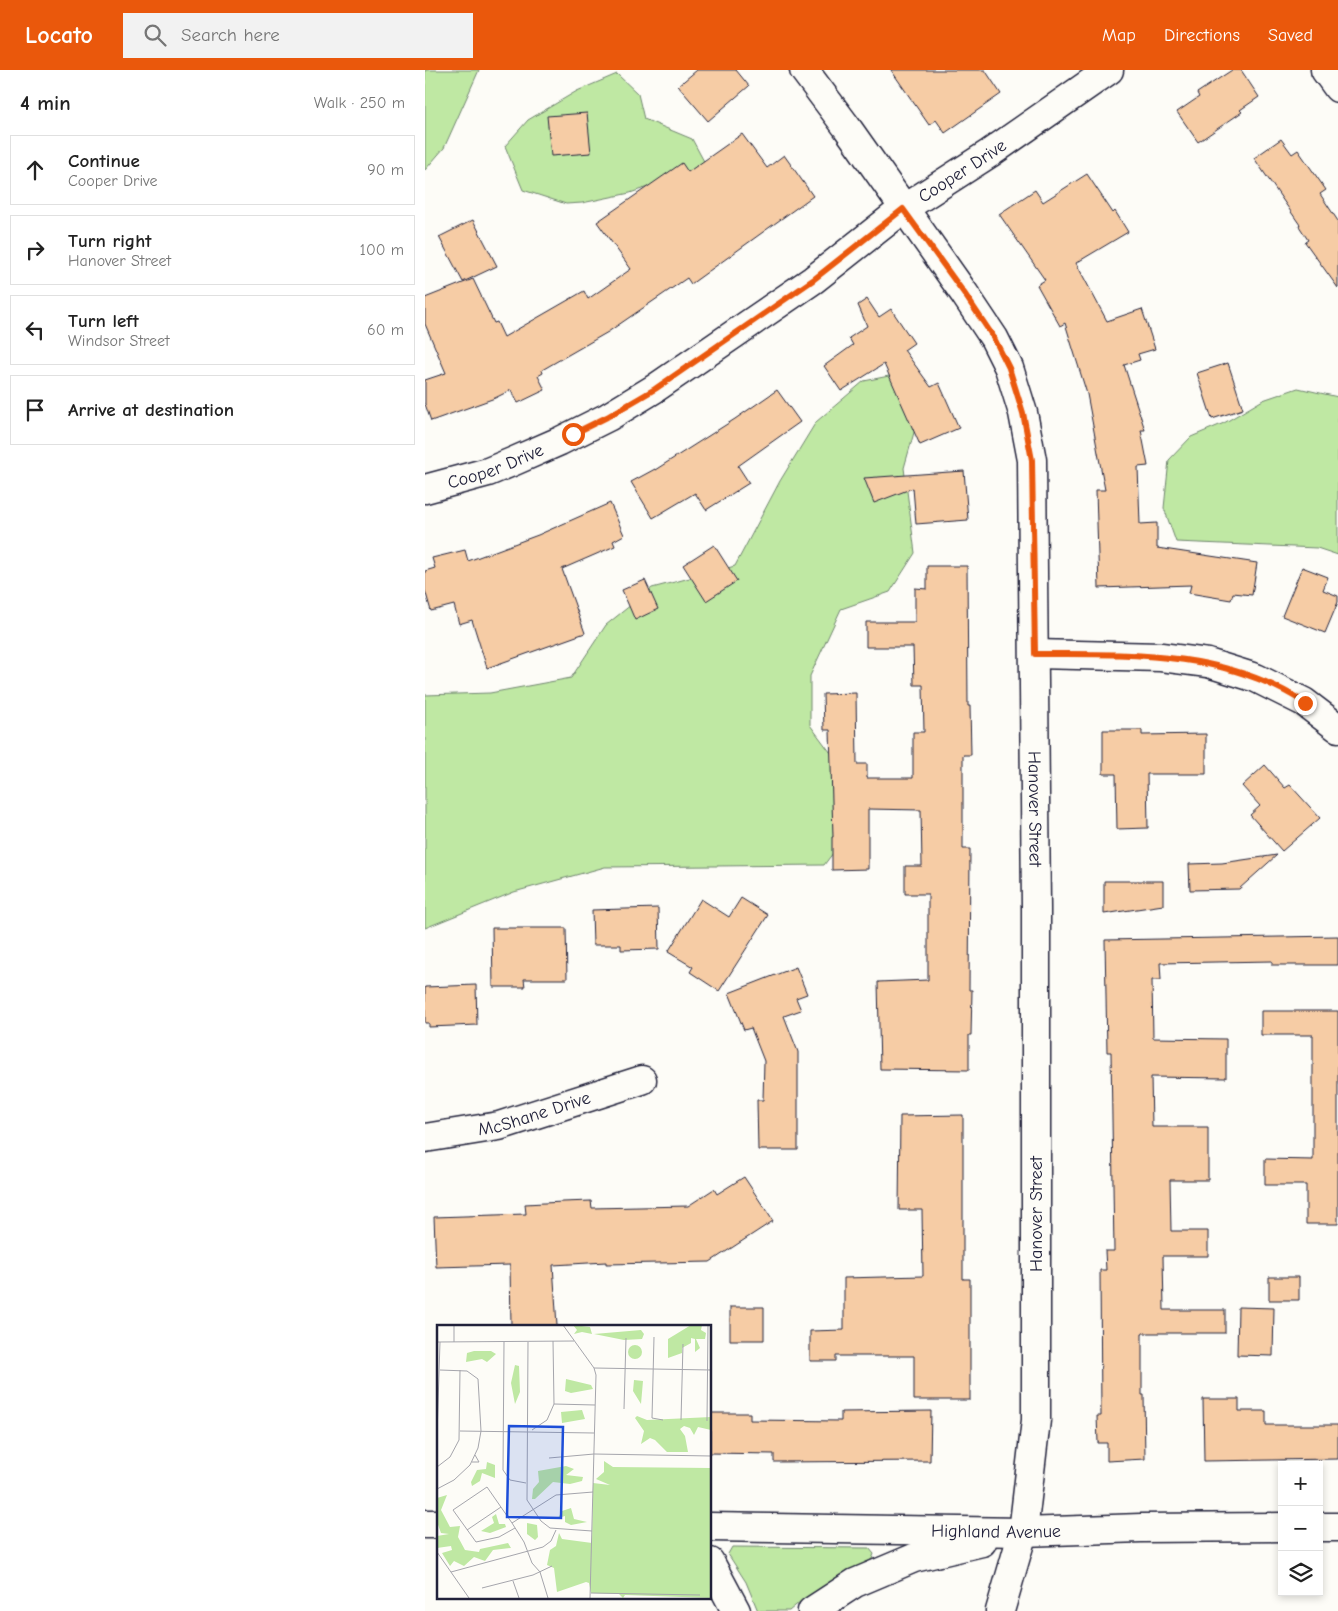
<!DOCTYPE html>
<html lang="en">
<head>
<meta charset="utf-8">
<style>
  :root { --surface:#fff; --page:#f2f2f2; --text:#222; --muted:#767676; --line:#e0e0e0; --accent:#ea580c }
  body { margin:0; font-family:"Comic Neue",sans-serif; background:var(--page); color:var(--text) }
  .controls { position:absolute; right:15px; bottom:15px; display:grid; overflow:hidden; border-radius:0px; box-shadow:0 2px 8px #0003 }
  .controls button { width:45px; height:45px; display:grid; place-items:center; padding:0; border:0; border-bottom:1px solid var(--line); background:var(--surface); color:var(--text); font:25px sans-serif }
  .stop { position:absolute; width:15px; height:15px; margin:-11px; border:4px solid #ea580c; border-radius:50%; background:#fff }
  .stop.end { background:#ea580c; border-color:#fff; box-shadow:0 1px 5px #0008 }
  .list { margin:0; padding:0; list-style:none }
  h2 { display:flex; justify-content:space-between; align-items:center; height:65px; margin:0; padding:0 20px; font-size:21px }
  h2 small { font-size:16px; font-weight:400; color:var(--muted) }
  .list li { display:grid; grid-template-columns:32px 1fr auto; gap:15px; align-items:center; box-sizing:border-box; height:70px; margin:0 10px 10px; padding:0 10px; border:1px solid var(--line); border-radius:0px }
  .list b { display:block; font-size:19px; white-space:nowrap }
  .list p { margin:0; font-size:16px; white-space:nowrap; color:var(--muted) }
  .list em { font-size:16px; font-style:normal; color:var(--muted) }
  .icon { flex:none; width:28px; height:28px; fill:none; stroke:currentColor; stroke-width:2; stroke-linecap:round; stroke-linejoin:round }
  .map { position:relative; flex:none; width:913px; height:1541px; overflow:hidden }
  header { display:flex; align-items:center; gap:30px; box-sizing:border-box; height:70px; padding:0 25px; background:var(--accent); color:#fff }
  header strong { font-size:24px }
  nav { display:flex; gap:28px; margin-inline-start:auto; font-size:18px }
  .search { width:350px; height:45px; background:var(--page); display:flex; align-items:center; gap:12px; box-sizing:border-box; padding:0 18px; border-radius:0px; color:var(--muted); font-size:19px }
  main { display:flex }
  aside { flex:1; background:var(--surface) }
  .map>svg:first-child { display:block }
  .green { fill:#bfe8a3; stroke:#70856f }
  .building { fill:#f6cca5; stroke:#22223b }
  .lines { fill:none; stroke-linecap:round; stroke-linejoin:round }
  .street-casing { stroke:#22223b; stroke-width:31 }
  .street { stroke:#fdfcf7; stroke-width:28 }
  .route { stroke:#ea580c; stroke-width:6 }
  .labels { text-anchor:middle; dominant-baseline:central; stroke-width:4.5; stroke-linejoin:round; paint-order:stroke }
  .street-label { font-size:18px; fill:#22223b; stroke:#fdfcf7 }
  .inset-road { fill:none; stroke:#a5a5ac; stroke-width:1 }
  .view { fill:#1d4ed8; fill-opacity:0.15; stroke:#1d4ed8; stroke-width:2.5 }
  .inset-edge { fill:none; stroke:#22223b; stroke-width:2.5 }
</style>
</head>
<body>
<header>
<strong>Locato</strong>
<div class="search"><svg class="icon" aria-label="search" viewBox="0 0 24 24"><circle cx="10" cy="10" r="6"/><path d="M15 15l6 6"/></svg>Search here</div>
<nav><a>Map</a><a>Directions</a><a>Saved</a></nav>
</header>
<main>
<aside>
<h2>4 min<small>Walk · 250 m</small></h2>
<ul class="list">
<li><svg class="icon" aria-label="ahead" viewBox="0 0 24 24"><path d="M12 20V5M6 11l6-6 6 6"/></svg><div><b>Continue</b><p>Cooper Drive</p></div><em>90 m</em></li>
<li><svg class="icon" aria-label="right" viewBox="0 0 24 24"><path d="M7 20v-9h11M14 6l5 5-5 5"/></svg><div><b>Turn right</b><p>Hanover Street</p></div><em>100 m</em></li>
<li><svg class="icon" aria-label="left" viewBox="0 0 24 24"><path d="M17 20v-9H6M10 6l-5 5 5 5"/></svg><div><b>Turn left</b><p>Windsor Street</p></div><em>60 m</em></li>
<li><svg class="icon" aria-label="arrive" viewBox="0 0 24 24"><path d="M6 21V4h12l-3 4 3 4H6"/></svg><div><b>Arrive at destination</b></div></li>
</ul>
</aside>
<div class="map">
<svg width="913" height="1541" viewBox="0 0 913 1541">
  <rect width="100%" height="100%" fill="#fdfcf7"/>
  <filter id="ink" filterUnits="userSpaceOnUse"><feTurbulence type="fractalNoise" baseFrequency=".02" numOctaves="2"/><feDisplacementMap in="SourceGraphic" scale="10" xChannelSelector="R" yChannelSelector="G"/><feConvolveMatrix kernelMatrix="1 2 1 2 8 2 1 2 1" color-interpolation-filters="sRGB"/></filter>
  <g filter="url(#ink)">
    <path class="green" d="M 0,0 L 54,0 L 19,78 L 0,100 Z
      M 192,4 L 213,24 L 219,49 L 267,69 L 282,97 L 205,123 L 157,133 L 141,134 L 98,120 L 80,76 L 103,50 L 152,21 Z
      M 469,305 L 501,320 L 479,398 L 490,483 L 465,522 L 416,539 L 385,606 L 385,655 L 420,702 L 435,747 L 399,795 L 180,797 L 89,822 L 0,858 L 0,625 L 65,623 L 146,608 L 181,555 L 227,518 L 310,496 L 355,411 L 391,352 L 439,311 Z
      M 873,318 L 913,327 L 913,485 L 892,478 L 751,472 L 739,438 L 744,390 L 766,367 L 799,353 L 838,330 Z
      M 307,1477 L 444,1478 L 449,1484 L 447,1489 L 376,1531 L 364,1541 L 333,1541 L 321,1512 L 303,1484 Z"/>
    <path class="building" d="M 272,0 L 311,0 L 324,16 L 283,51 L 253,16 Z
      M 466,0 L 560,0 L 576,24 L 520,63 L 511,50 L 504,55 Z
      M 807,0 L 816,0 L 834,27 L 815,40 L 817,42 L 773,72 L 752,42 L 774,27 L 772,23 Z
      M 162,43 L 166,83 L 126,86 L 122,46 Z
      M 317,64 L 342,98 L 359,85 L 388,126 L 266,214 L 262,208 L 183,262 L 117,300 L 118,303 L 113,306 L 120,320 L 93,333 L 86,320 L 70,328 L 6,351 L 0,334 L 0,310 L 21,303 L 0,254 L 0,228 L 48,209 L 69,253 L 72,252 L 79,267 L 159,221 L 163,229 L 206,199 L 172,152 L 257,93 L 263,102 Z
      M 856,69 L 867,84 L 873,80 L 901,120 L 895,124 L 913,151 L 913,218 L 880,172 L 883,170 L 874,156 L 875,155 L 829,88 Z
      M 662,104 L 688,143 L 690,141 L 703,162 L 651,193 L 682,251 L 717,239 L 730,279 L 713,284 L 715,290 L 699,295 L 720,360 L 716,360 L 723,396 L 713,397 L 715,454 L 732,453 L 732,478 L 832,493 L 827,525 L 808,523 L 806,530 L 764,523 L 766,515 L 674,518 L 671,420 L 680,420 L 662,324 L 640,253 L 635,256 L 612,215 L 620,210 L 574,144 L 610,120 L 618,132 Z
      M 48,150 L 72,196 L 38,212 L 14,167 Z
      M 442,229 L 454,247 L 466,239 L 489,273 L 479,280 L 506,317 L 514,313 L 534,358 L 495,375 L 459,294 L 416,321 L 399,296 L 428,275 L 424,268 L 442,256 L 433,235 Z
      M 803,293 L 818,339 L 787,349 L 772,303 Z
      M 352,320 L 375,352 L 313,396 L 324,413 L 281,440 L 270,423 L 228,448 L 206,412 L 230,399 L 230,400 L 310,349 Z
      M 539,401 L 543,450 L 491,454 L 488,418 L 449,433 L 439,408 Z
      M 185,433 L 199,465 L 188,471 L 190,476 L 137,499 L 160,563 L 62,598 L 47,550 L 34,554 L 29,535 L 6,541 L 0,520 L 0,501 L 10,498 L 7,488 L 40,480 L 43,491 L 113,465 Z
      M 289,475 L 312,511 L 281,531 L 258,495 Z
      M 502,496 L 542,496 L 543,636 L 545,636 L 546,685 L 538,685 L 538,779 L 545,779 L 544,920 L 547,920 L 546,965 L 544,965 L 544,1000 L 455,999 L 453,912 L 503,910 L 503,824 L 480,824 L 480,796 L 497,796 L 496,740 L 443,739 L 443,799 L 407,800 L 407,767 L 408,767 L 405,660 L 399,660 L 398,624 L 431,623 L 432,694 L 442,694 L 442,708 L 488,708 L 488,662 L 499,662 L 498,615 L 489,615 L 488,577 L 441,577 L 441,552 L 490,552 L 490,518 L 502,519 Z
      M 877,497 L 903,507 L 898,520 L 913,526 L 913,532 L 900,563 L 857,546 Z
      M 220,510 L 233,539 L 210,550 L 197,520 Z
      M 678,660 L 717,660 L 717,665 L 781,664 L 781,704 L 722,704 L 723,758 L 692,759 L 691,704 L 678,704 Z
      M 840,695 L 860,718 L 865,715 L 895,748 L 857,781 L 825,745 L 835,736 L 817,716 Z
      M 852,785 L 814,819 L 765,820 L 764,794 L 797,793 Z
      M 679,811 L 738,811 L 738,835 L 679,844 Z
      M 316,828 L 343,845 L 294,921 L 265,902 L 268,897 L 243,882 L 276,829 L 304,847 Z
      M 233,838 L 234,879 L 196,880 L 196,875 L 168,875 L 167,840 Z
      M 67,858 L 141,858 L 142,909 L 99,909 L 100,917 L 68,917 Z
      M 913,866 L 913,895 L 847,895 L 847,891 L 735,893 L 736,910 L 727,910 L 728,968 L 801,969 L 801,1008 L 726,1007 L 727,1057 L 783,1057 L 783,1110 L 745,1110 L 746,1161 L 783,1161 L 783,1186 L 738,1186 L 739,1240 L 800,1240 L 800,1263 L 717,1263 L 717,1325 L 719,1325 L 720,1389 L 682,1391 L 682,1373 L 673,1373 L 672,1346 L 676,1346 L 675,1200 L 681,1200 L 680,1181 L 689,1181 L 686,982 L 682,982 L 680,870 Z
      M 371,897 L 382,924 L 371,928 L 376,940 L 359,946 L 373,982 L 373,1080 L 333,1080 L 332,1030 L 338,1030 L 339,991 L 326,958 L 319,960 L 304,923 Z
      M 51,915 L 52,955 L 4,957 L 4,953 L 0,953 L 0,917 Z
      M 836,941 L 913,941 L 913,1154 L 881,1154 L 881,1115 L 840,1115 L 840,1089 L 888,1090 L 888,965 L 836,965 Z
      M 538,1045 L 538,1209 L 545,1209 L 545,1330 L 489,1330 L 489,1286 L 411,1286 L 411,1291 L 385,1291 L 385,1261 L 419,1260 L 419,1208 L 498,1206 L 497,1140 L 474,1140 L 475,1046 Z
      M 319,1107 L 348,1151 L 285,1192 L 181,1194 L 181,1192 L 128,1195 L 132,1256 L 86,1256 L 85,1195 L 11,1197 L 9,1147 L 101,1144 L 100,1134 L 138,1132 L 166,1131 L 167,1138 L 263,1136 L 289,1119 L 292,1124 Z
      M 844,1207 L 874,1207 L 874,1230 L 844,1230 Z
      M 305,1237 L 339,1237 L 339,1270 L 305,1270 Z
      M 813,1237 L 849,1238 L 848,1286 L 812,1285 Z
      M 778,1329 L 814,1329 L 814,1341 L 841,1341 L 841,1355 L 913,1355 L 913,1389 L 779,1391 Z
      M 506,1341 L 505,1391 L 349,1392 L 349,1384 L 285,1383 L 285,1343 L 325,1343 L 325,1350 L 416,1351 L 416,1342 Z"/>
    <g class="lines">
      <defs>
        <g id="street">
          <path id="s1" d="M 379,0 L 421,56 L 539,223 L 569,268 L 584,298 L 598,343 L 607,390 L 611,839 L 611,1350 L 598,1462 L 575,1541"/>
          <path d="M 900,0 L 913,18"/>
          <path id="s2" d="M 0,419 L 63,402 L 87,392 L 135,371 L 183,347 L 229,319 L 388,210 L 478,139 L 565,83 L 684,0"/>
          <path d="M 610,584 L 736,587 L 783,593 L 831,608 L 879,632 L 913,658"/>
          <path id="s3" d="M 0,1068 L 74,1056 L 217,1010"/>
          <path d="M 0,1454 L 14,1454"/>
          <path id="s4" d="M 285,1457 L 598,1462 L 716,1458 L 857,1457"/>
          <path d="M 894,1457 L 913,1457"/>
          <path d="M 285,1492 L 311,1541"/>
          <path d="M 387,1541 L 430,1513 L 489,1488 L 557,1472"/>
        </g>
      </defs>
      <use href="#street" class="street-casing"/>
      <use href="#street" class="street"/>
    </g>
  </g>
  <g class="lines" filter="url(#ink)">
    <path class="route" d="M 148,364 L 182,347 L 230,319 L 388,210 L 478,139 L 539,223 L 569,268 L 584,298 L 598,343 L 607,390 L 610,584 C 703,584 799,580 880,633"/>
  </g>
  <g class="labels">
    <g class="street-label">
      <text stroke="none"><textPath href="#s2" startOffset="629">Cooper Drive</textPath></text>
      <text stroke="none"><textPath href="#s2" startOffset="74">Cooper Drive</textPath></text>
      <text stroke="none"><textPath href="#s1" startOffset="806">Hanover Street</textPath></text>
      <text stroke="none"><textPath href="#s3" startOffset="112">McShane Drive</textPath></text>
      <text transform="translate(611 1144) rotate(-90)">Hanover Street</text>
      <text stroke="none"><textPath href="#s4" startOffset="286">Highland Avenue</textPath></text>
    </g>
  </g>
  <g transform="translate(12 1255)">
    <rect width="274" height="274" fill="#fdfcf7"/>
    <path d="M 136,0 L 153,2 L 155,9 L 145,7 L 137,9 L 140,5 ZM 254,0 L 265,0 L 264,5 L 269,8 L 268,14 L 259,14 L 263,23 L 258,27 L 258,14 L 254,13 L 254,18 L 245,23 L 245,28 L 231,33 L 231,14 ZM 204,5 L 207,9 L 205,14 L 187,15 L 157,9 ZM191 27a7 7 0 1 1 14 0a7 7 0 1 1-14 0ZM 37,26 L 54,26 L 59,29 L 50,37 L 45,34 L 29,37 L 30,28 ZM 78,40 L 82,41 L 83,67 L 78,79 L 74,58 ZM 129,54 L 154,60 L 156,64 L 134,68 L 128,66 ZM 197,55 L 206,56 L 204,79 L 196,66 ZM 145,85 L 148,94 L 125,98 L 124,87 ZM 200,91 L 210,95 L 274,92 L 274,105 L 261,102 L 257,110 L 253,103 L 247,101 L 243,104 L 248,111 L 251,127 L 230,127 L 218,115 L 213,113 L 204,119 L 207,106 L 198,93 ZM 167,136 L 176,142 L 274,143 L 274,273 L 188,270 L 186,273 L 182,269 L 154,268 L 152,258 L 149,257 L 120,267 L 117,243 L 110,240 L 113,225 L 119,221 L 122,208 L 125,214 L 155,218 L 156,158 L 173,160 L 159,154 L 167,147 ZM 50,137 L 58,140 L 58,153 L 45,148 L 43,156 L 35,161 L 34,157 L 40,145 L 49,144 ZM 129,141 L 137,144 L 129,150 L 146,152 L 145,156 L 133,159 L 116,157 L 98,174 L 95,174 L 96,164 L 102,157 L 101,146 ZM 10,170 L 4,185 L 13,202 L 23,201 L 21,212 L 28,225 L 42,227 L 43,224 L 71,218 L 74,223 L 56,225 L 48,236 L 37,232 L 27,241 L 17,236 L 13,241 L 5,228 L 15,225 L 14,221 L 0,223 L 0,211 L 12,209 L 4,208 L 0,197 L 0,173 ZM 134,183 L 137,194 L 150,197 L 134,200 L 128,197 L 128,191 L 121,193 L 125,186 ZM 59,189 L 62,199 L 68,199 L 69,202 L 53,208 L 44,206 L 57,198 L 55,192 ZM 90,198 L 100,200 L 101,212 L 98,215 L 90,209 Z" fill="#bfe8a3"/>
    <path class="inset-road" d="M 126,0 L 157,43 L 159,50 L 153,273M 217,12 L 215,93 L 226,95M 0,17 L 137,16M 17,17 L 17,0M 67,17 L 66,145 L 73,155 L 89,158M 91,17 L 90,175 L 104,196 L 113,203 L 155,206M 157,43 L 274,45M 117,79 L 158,80M 187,84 L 189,13M 244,95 L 246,19M 270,96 L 271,0M 95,105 L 110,95 L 117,79 L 116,16M 23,106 L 157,108M 0,110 L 3,17M 112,133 L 157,129 L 274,131M 35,137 L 42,137 L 38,130M 0,142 L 13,132 L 22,115 L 23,45M 0,164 L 17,155 L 33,140 L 41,123 L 44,106 L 41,54 L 30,46 L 3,45M 75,198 L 119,170 L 156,167M 78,203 L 62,212 L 39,217 L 16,185 L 50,162 L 75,198 L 87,217 L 95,238 L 103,247 L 111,273M 30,205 L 64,182M 0,227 L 32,273M 14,247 L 106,222 L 114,216 L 119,205M 76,256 L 82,273M 45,263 L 96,250 L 115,241M 154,268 L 263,270"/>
    <path class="view" d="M 72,101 L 126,102 L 124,193 L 70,192 Z"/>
    <rect width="274" height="274" class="inset-edge"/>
  </g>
</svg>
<div class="controls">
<button>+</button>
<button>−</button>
<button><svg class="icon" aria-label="layers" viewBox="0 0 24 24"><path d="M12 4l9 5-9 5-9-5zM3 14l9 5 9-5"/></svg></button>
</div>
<div class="stop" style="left:148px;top:364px"></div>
<div class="stop end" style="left:880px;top:633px"></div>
</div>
</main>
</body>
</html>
